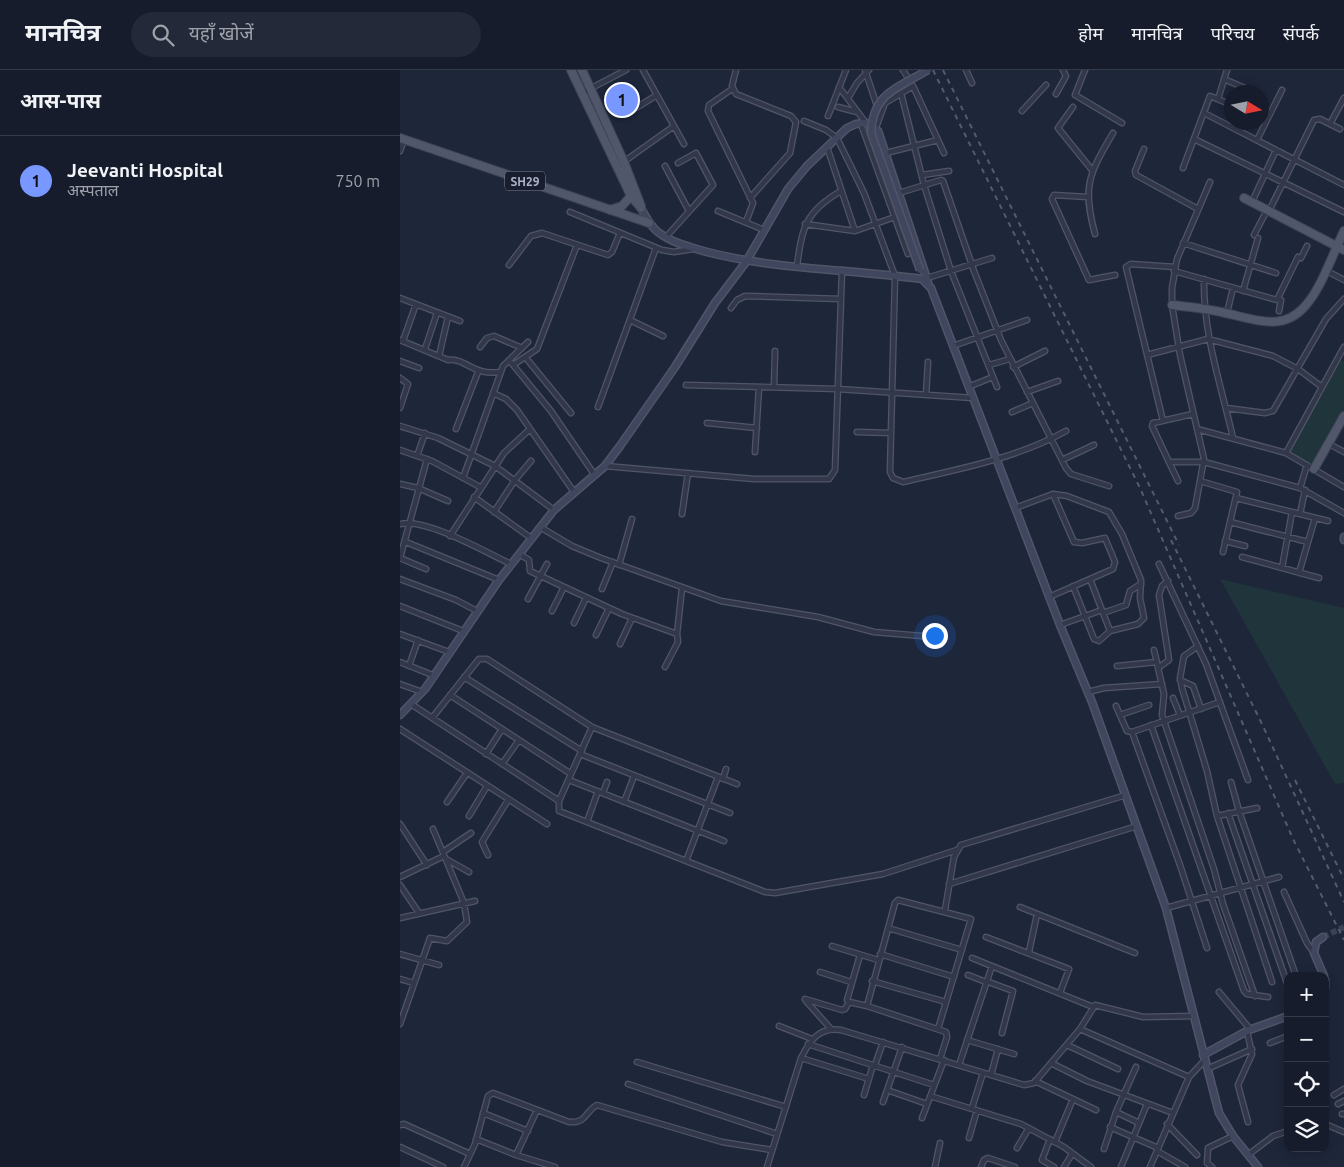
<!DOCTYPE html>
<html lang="hi">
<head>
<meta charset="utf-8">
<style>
  :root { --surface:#161c2c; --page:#232938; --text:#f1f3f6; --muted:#9ea1a9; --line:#353a48; --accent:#7998ff }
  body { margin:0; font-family:Ubuntu,"Noto Sans Devanagari",sans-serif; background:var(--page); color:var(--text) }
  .controls { position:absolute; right:15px; bottom:15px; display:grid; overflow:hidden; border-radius:10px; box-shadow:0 2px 12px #0003 }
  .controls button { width:45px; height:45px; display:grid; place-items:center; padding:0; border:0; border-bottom:1px solid var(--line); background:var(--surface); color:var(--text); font:25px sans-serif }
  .compass { position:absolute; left:824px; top:15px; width:45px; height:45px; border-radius:50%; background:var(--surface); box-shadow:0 2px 12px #0003; rotate:100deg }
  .you { position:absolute; left:534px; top:565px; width:18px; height:18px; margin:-12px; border:4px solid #fff; border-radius:50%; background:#1a73e8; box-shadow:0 0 0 8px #1a73e833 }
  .badge { display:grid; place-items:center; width:32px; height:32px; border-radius:50%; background:var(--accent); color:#111; font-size:16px; font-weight:700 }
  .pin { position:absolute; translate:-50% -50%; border:2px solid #fff; box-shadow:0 1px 5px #0006 }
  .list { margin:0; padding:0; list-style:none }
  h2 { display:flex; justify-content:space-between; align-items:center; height:65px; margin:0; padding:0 20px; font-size:21px }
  h2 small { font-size:16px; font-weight:400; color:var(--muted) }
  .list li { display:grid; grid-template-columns:32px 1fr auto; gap:15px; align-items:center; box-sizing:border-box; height:90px; padding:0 20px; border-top:1px solid var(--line) }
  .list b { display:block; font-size:19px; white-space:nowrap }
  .list p { margin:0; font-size:16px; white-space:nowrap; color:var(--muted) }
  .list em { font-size:16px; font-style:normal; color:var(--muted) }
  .icon { flex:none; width:28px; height:28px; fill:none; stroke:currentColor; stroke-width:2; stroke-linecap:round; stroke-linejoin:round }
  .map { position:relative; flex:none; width:944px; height:1097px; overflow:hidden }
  header { display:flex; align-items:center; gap:30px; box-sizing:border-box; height:70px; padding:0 25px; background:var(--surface); border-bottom:1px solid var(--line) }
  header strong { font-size:24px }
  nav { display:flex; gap:28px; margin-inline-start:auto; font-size:18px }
  .search { width:350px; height:45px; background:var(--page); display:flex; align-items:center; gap:12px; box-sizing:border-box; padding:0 18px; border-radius:28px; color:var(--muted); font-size:19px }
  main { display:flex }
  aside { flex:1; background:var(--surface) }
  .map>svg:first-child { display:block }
  .green { fill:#20343b }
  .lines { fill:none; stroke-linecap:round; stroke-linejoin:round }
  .secondary-tunnel { stroke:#3a4256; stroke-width:6; stroke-dasharray:6 3; stroke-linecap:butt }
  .street-casing { stroke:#505568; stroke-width:7 }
  .secondary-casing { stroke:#505568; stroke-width:9 }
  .primary-casing { stroke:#3c4153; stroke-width:10 }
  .street { stroke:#32384a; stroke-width:4.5 }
  .secondary { stroke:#40465d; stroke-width:6 }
  .primary { stroke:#50576a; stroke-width:8 }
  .rail { stroke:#535b71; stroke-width:2; stroke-dasharray:5 5; stroke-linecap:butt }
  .secondary-bridge-casing { stroke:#505568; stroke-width:9; stroke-linecap:butt }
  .secondary-bridge { stroke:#40465d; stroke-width:6 }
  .labels { text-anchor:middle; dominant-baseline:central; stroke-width:4.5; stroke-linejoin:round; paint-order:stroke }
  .shield { fill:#181e2e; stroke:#808699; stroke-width:1 }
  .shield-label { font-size:12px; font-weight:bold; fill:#acb2c7 }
</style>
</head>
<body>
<header>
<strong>मानचित्र</strong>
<div class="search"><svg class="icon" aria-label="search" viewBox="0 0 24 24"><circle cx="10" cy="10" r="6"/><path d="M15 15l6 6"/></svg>यहाँ खोजें</div>
<nav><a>होम</a><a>मानचित्र</a><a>परिचय</a><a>संपर्क</a></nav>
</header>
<main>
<aside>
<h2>आस-पास<small></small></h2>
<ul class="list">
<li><span class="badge">1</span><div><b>Jeevanti Hospital</b><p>अस्पताल</p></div><em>750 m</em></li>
</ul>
</aside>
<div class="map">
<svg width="944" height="1097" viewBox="0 0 944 1097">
  <rect width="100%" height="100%" fill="#1e263a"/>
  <path class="green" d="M 938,288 L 944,291 L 944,346 L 914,399 L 886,383 Z
    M 820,509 L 944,538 L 944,713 L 935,714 Z"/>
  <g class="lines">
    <path class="secondary-tunnel" d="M 923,867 L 944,857"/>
    <defs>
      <path id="street" d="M 243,0 L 284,74
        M 336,0 L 332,16 L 336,24 L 391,46 L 396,52 L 390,83 L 350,128
        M 465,0 L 478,39
        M 503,0 L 513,16 L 544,83
        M 566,0 L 572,13
        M 685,0 L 675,25 L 722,53
        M 824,9 L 854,22
        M 439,17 L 466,53
        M 332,19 L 309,35 L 308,41 L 353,133 L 346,152
        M 182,23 L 226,0
        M 501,23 L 524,115 L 551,201 L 597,317
        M 656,24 L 666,6 L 663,0
        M 448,28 L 457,13 L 469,0
        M 818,29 L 827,0
        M 438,37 L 457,42
        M 673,37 L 658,58 L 692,100
        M 231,41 L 257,25
        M 622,41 L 646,15
        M 804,43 L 944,115
        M 428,46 L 446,0
        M 404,51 L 426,60 L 437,68 L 464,123 L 495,206 L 490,402 L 493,408 L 503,412 C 559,399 615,389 666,361
        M 461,54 L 508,184
        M 930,54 L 944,28
        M 475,60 L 485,33 L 513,16
        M 794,69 L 944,142
        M 857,70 L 882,20
        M 427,77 L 455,161
        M 744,79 L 735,101 L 736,105 L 798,139
        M 0,81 L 4,70
        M 486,83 L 538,70
        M 222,93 L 274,56
        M 265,96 L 289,141
        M 783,98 L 810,26 L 832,35
        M 522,105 L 549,101
        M 499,123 L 541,110 L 543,111 L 574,201 L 601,270 L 666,398 L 671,404 L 709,416
        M 688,127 L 654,125 L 652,129 L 689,210 L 715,205
        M 852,132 L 876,80
        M 318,141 L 364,160
        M 869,141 L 914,50 L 920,49 L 940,59
        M 170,142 L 262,180 L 274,182 L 293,179
        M 405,154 L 455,161 L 495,147
        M 695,164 C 682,116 689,104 713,63
        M 854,165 L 867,140
        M 266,167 L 313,115 L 296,83 L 278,93
        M 783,173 L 876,203
        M 901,188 L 907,176
        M 109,195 L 131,166 L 142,163 L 208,185 L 212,182 L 220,163
        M 397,196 C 402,157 406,141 441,121
        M 925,200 L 944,210
        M 774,201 L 877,230 L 898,187
        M 527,208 L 592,188
        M 804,209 C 803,264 821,315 833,368
        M 843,221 L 858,168
        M 0,228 L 60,251
        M 879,229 L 881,230 L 879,241
        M 331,238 L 337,230 L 345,226 L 441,229
        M 827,243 L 833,218
        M 230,250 L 263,266
        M 0,270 L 48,290 C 66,288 73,306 100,302
        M 3,271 L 16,234
        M 553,276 L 627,250
        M 80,277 L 87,268 L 94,266 L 122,278
        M 25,279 L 37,243
        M 747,285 L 808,269 L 873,286 L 898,299 L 922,317
        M 39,286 L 48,247
        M 126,288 L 171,343
        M 109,290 L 151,341 L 194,404
        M 0,291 L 19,298
        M 113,295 L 137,279 L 177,175
        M 589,295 L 610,289
        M 613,297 L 645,281
        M 0,308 L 8,314 L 0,338
        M 286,315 L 438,319 L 573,328
        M 374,317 L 375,281
        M 568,317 L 593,307
        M 627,322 L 658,311
        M 93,323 L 106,329 L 117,340 L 174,422
        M 526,325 L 528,292
        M 198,337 L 256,178
        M 826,338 L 865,343 L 873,341 L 926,249 L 944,229
        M 612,342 L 633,333
        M 763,351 L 726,197 L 731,194 L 775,197
        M 307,353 L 357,358
        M 0,356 L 38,368 L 95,396 L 154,440
        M 56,359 L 78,302
        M 797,359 L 886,383 L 944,417
        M 457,362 L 491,363
        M 929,374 L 944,382
        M 0,380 L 32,391 L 80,417
        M 355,382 L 359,317
        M 886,383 L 944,277
        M 17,386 L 25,363
        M 662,390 L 694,375
        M 769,392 L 804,392 L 900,418 L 944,443
        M 205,396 L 354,409 L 429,409 L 435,400 L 442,200
        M 63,408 L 103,296 L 128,272
        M 778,411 L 752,356 L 753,353 L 793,344
        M 800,411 L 837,422 L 823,482
        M 0,414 L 18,418 L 48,431
        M 900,418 L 907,395
        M 74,427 L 131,468
        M 836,428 L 928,451
        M 615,438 L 653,424 L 667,426 L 709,442 L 722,464 L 741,510 L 740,528 L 744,548 L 738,554 L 710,561
        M 94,442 L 115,410 L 131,391
        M 282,444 L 288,403
        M 900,444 L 905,420
        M 778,446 L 791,443 L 795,438 L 804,389 L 780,285 L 772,235 L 772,218 L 777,189 L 810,112
        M 830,452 L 908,472
        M 0,454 C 27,448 85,482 111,494
        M 140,457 L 172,476 L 201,488 L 321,531 L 418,547 L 474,562 L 522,566
        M 50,466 L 104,383 L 130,359
        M 825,471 L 845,476
        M 6,472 L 99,510
        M 119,484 L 129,490 L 130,501 L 222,544 L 277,564 L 278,572 L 265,597
        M 842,487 L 919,508
        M 0,488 L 27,389
        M 0,488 L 26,499
        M 759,494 L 806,594 L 848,710
        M 219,495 L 232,449
        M 882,498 L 892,442
        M 899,503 L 915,448
        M 0,509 L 56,530 L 77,541
        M 673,516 L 694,569 L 699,571 L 710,561 L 690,509
        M 202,519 L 213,492
        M 649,527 L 713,499 L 715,492 L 705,468 L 682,473 L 674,472 L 653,424
        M 128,529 L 147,494
        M 0,536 L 63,561
        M 152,541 L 164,517
        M 703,543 L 726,535 L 730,521 L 741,514
        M 174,553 L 186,528
        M 660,555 L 702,540
        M 0,564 L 49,582
        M 277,564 L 282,518
        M 196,565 L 209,538
        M 220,574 L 232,548
        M 798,576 L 784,586 L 780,608 L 782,618 L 807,701 L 817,746 L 872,912
        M 754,580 L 764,624 L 762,645 L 814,799 L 823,834 L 855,926
        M 0,592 L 35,606
        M 9,596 L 18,570
        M 717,596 L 757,592
        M 758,598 L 769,590 L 759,525 L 762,516 L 768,511
        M 64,607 L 182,681
        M 780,610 L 793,616 L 801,639
        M 0,614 L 22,622
        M 688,622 L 704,618 L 762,614
        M 50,625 L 171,704
        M 773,628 L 780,645
        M 11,634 L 159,731
        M 716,636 L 727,661 L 732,662 L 820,632
        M 720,645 L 749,635
        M 32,648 L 79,589 L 87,589 L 192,657 L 337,714
        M 751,655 L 844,921 L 847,924 L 868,927
        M 192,657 L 159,731 L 159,741 L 365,822 L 375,823 L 483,804 L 557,780
        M 0,659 L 147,754
        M 732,662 L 780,795 L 807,878
        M 86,684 L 102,659
        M 180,684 L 330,743
        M 102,694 L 119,670
        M 323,709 L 326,699
        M 169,710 L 324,771
        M 831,712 L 839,741 L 896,906
        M 203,723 L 207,712
        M 47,732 L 67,703
        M 224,732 L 234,706
        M 828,743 L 887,913
        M 69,746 L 87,716
        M 817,746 L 857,738
        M 187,752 L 198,721
        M 0,754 L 27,795
        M 43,782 L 71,763
        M 88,785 L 82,772 L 108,730
        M 46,789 L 69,802
        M 286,791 L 318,707
        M 0,807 L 44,786
        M 549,814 L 737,756
        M 0,815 L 19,843
        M 884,822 L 907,873 L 914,883
        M 620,837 L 735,883
        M 766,838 L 879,807
        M 545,840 L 554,787 L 561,775 L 726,725
        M 0,848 L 75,831
        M 488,858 L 562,880
        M 586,867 L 669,899 L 660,923
        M 432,876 L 478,890
        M 629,882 L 637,844
        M 0,884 L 39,895
        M 480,884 L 554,907
        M 460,885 L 447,930 L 449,932 L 467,936
        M 572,888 L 693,937
        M 420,902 L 451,912
        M 568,905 L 586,912
        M 0,909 L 14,913
        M 472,911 L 546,932
        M 586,911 L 613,921 L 602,963
        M 819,922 L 850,959
        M 405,929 L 442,940 L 445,939 L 449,932
        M 406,931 L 431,959
        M 0,954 L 30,868 L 47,871 L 67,852 L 64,833 L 33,759
        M 379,956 L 412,969
        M 538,959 L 571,849 L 498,830 L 495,833 L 467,936 L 546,962 L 547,967 L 540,989
        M 680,959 L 789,1007
        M 847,961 L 852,984 L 838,1015 L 848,1052
        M 567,970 L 614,984
        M 870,973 L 888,966
        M 408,974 L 534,1015
        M 667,975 L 718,999
        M 401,988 L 469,1009
        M 237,992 L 386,1037
        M 651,993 L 687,1011 L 773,1043
        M 475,995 L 483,972
        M 559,995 L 592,896
        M 807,999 L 852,979
        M 591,1005 L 598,979
        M 635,1011 L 696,1040
        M 228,1014 L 377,1064
        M 487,1020 L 527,1034
        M 464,1025 L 473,995
        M 934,1025 L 944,1019
        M 530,1026 L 621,1054 L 664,1077 L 691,1097
        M 483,1032 L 502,977
        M 938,1034 L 944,1031
        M 572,1038 L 583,1003
        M 716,1042 L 739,1053
        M 83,1043 L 128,1061
        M 942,1044 L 944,1044
        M 522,1048 L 544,990
        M 767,1054 L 797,1085
        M 925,1054 L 944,1062
        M 0,1055 L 4,1054 L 70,1084
        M 710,1057 L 758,1078
        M 569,1068 L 577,1040
        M 76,1069 L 116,1085 L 155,1097
        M 650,1069 L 642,1090 L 654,1097
        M 655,1072 L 673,1029
        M 0,1077 L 43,1097
        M 617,1078 L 629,1058
        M 704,1079 L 716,1042 L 736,997
        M 757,1081 L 785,1097
        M 116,1085 L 137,1040
        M 848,1085 L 873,1066 L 888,1061
        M 64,1097 L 75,1074 L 88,1026 L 93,1023 L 169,1052 C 188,1053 184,1042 197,1035 L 322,1072 L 372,1080
        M 367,1097 L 401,988 C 410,970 419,957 441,960 L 624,1015 L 634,1013 L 680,959 L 695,935 L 743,947 L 794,946
        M 535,1097 L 540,1073
        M 581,1097 L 584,1090 L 588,1088 L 615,1097
        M 664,1097 L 672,1084
        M 721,1097 L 747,1034
        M 750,1097 L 789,1007 L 804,991
        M 812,1097 L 807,1093 L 808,1078 L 833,1066"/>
      <path id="secondary" d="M 241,138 C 246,147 250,156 258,162 C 272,173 290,177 307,182 C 377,200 450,199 522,209 L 531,218 L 660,555 L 692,632 L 766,838 L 819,1043 L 833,1066 L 858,1097
        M 944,467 L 944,470
        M 0,645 L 25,619 L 99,510 L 154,440 L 205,396 L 220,376 L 275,297 L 315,233 L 346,192 L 388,119 L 407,96 L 447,58 L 456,54 L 466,53 L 478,61 L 528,212
        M 923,867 L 916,872 L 914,883 L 924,906
        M 925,910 L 925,918
        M 803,985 L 849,960 L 888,946"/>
      <path id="primary" d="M 171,0 L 231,126 L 241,138
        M 182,0 L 224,92 L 241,136
        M 0,68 L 249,153
        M 844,128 L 944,180
        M 210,140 L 222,136 L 231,126
        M 772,235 C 788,237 805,238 821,242 C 851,248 882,264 906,235 C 922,217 933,183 944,161
        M 914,399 L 944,346"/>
    </defs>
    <use href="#street" class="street-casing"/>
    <use href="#secondary" class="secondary-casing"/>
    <use href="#primary" class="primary-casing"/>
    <use href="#street" class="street"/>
    <use href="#secondary" class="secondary"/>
    <use href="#primary" class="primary"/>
    <path class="rail" d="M 533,0 L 740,418 L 893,769 L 944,870
      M 543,0 L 779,475
      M 771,470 L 862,654 L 944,832
      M 895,710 L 944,809"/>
    <defs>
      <path id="secondary-bridge" d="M 520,200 L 471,63 C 473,23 496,19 528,0"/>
    </defs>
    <use href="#secondary-bridge" class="secondary-bridge-casing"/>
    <use href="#secondary-bridge" class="secondary-bridge"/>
  </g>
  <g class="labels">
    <rect class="shield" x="105" y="101.5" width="40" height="19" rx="4"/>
    <g class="shield-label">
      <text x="125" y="111">SH29</text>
    </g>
  </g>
</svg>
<div class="controls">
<button>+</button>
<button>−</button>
<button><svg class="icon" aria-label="locate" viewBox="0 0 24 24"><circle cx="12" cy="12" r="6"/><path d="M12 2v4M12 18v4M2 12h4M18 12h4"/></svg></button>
<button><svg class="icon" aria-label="layers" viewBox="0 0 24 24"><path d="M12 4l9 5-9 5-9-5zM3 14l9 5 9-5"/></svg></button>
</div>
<svg class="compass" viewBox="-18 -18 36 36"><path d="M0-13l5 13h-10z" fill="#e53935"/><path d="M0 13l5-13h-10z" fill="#9ea1a9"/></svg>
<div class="you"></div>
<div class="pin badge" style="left:222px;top:30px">1</div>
</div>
</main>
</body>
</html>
